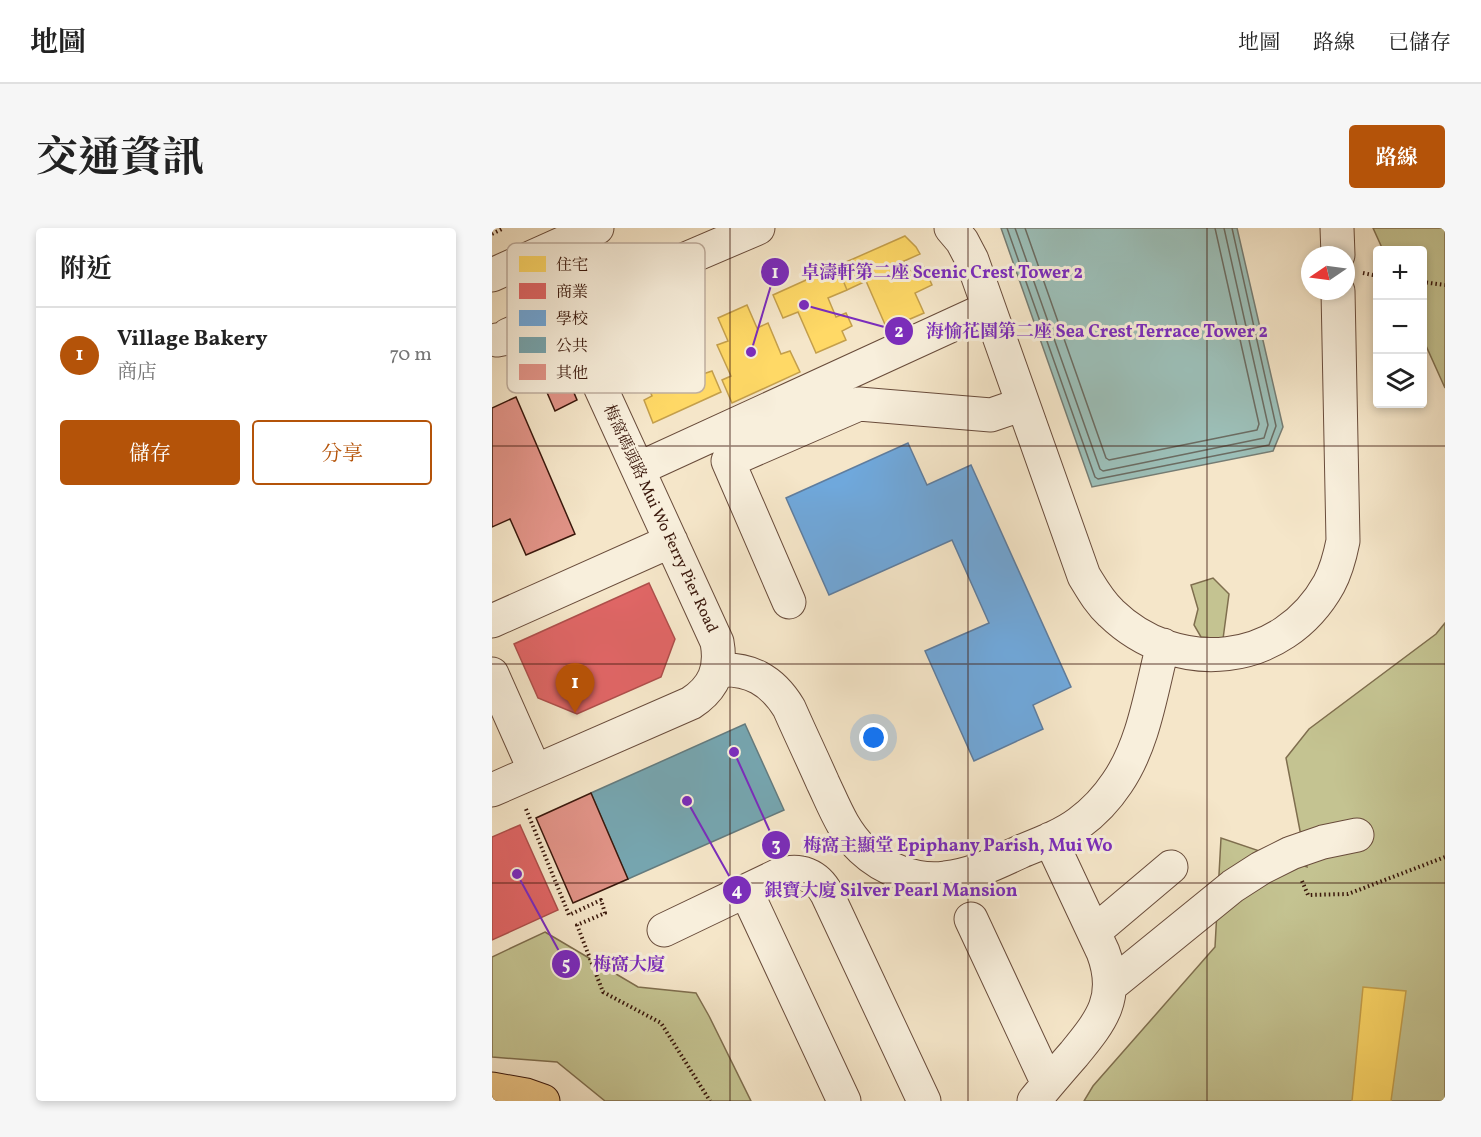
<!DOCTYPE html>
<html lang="zh-TW">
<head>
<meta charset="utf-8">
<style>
  :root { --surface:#fff; --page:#f6f6f6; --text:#222; --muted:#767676; --line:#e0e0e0; --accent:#b45309 }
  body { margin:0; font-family:Vollkorn,"Noto Serif TC",serif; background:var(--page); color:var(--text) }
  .controls { position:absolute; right:18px; top:18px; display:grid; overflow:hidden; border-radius:6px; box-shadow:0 3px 9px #0003 }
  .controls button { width:54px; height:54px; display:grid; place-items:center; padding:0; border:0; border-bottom:2px solid var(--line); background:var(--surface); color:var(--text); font:30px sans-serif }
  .compass { position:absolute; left:809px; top:18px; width:54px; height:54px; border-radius:50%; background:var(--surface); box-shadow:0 3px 9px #0003; rotate:257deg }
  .you { position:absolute; left:382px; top:510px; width:21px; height:21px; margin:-15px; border:4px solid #fff; border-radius:50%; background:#1a73e8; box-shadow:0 0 0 9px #1a73e833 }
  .badge { display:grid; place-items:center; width:39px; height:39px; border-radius:50%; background:var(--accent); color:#fff; font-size:20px; font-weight:700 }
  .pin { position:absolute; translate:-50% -50px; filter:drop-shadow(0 2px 3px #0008) }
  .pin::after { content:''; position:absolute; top:32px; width:21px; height:18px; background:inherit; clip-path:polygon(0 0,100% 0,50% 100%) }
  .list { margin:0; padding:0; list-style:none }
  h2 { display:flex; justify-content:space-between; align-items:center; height:78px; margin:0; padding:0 24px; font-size:26px }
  h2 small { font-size:20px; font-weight:400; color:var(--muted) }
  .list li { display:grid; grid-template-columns:39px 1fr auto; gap:18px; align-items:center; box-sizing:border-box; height:96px; padding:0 24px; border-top:2px solid var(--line) }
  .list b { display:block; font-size:22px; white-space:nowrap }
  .list p { margin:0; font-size:20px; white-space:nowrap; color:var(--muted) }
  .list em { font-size:20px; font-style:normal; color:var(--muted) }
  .actions { display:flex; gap:12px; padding:18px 24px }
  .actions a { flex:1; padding:14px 0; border:2px solid var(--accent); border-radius:6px; text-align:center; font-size:21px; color:var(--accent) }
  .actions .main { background:var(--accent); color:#fff }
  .icon { flex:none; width:33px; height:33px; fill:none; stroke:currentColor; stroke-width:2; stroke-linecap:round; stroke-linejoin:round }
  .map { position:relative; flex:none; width:953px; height:873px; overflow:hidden; border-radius:6px }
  header { display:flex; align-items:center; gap:36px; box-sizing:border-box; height:84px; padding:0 30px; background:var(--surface); border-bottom:2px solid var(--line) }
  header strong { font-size:28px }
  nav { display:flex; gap:33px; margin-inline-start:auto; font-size:21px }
  .intro { display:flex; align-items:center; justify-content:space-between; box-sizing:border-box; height:144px; padding:0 36px }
  h1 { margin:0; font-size:42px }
  .button { padding:15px 27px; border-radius:6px; background:var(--accent); color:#fff; font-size:21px; font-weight:700 }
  main { display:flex; gap:36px; padding:0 36px }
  aside { flex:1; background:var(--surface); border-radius:6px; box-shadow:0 3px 9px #0003 }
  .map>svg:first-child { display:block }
  .green { fill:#c4c391; stroke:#7f6e4e; stroke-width:1.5 }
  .water { fill:#9cbfb8; stroke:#757c73; stroke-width:1.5 }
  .homes { fill:#ffd966; stroke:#c49f4b; stroke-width:1.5 }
  .shops { fill:#e06666; stroke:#ae4f4b; stroke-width:1.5 }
  .schools { fill:#6fa8dc; stroke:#5f7d9e; stroke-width:1.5 }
  .public { fill:#76a5af; stroke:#647b7e; stroke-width:1.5 }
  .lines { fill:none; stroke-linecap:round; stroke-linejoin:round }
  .shore { stroke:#6b6c62; stroke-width:1.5 }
  .building { fill:#e19387; stroke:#3a180c; stroke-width:1.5 }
  .minor-casing { stroke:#694c3b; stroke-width:35 }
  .major-casing { stroke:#3a180c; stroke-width:35 }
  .path { stroke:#3a180c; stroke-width:4; stroke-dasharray:1.5 3; stroke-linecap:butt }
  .minor { stroke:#f8efdc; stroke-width:33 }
  .major { stroke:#eac384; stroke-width:33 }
  .grid { fill:none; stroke:#3a180c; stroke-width:1.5; stroke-opacity:0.55 }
  .labels { text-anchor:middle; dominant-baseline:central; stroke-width:6; stroke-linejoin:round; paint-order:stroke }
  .street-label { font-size:16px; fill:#3a180c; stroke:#f8efdc }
  .key { fill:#f8efdc; stroke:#bfae9e; stroke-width:1.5 }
  .key-label { font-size:16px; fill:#3a180c }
  .leader { fill:none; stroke:#7b2cbf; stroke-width:2 }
  .callout-dot { fill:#7b2cbf; stroke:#f8efdc; stroke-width:2 }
  .mark-label { font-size:18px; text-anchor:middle; font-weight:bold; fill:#fff }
  .callout-label { font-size:18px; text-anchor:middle; font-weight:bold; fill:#7b2cbf; stroke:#f8efdc; stroke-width:6; stroke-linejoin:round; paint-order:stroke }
</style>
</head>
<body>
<header>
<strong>地圖</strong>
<nav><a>地圖</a><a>路線</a><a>已儲存</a></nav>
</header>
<div class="intro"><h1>交通資訊</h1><a class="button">路線</a></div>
<main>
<aside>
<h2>附近<small></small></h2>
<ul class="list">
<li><span class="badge">1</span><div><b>Village Bakery</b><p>商店</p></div><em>70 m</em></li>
</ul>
<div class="actions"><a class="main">儲存</a><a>分享</a></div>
</aside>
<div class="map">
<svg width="953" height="873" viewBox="0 0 953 873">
  <rect width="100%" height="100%" fill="#f5e6c9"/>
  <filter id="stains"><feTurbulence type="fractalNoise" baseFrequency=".00333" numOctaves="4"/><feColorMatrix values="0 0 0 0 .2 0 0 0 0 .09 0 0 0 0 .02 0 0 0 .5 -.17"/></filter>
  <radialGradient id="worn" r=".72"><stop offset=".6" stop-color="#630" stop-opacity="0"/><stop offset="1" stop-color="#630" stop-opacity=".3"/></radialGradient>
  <path class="green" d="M 881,0 L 953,0 L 953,160 L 931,111 L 930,22 L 891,22 Z
    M 721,350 L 737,366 L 731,411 L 709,409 L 702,397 L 706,381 L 699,357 Z
    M 953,395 L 953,873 L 592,873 L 601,858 L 723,719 L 729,610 L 815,639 L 794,530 L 817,501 L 944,406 Z
    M 53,704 L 146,759 L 204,765 L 217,788 L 259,873 L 113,873 L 65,834 L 0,829 L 0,729 Z"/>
  <path class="water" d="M 509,0 L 745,0 L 791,199 L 781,223 L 600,259 Z"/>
  <path class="homes" d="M 413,8 L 424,19 L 428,26 L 410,34 L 414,45 L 431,37 L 440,57 L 423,65 L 432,85 L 395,101 L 374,53 L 355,62 L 345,38 Z
    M 345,38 L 355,62 L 336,70 L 344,89 L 354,85 L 360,98 L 350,103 L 354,112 L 324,125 L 306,84 L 291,90 L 281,67 Z
    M 255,77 L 265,100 L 276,95 L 289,126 L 298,123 L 308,144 L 240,175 L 230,152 L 239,148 L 225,117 L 236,113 L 226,90 Z
    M 176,97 L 186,120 L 197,115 L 211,146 L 220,143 L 229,164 L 161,195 L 152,172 L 160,168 L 147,137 L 157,133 L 147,110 Z
    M 246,510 L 255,530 L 259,528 L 270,555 L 266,557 L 275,576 L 249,588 L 241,568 L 232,572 L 240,592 L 215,603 L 206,583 L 202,585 L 190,559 L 195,557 L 185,536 L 211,525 L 220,546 L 229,542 L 220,521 Z
    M 172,544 L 181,564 L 185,562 L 197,589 L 193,590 L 202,610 L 176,621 L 167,602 L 158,605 L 167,625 L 141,637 L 132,617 L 128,619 L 117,593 L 121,591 L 112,570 L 137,559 L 147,579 L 155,575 L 147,555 Z
    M 871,759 L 914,763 L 899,873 L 860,873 Z"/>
  <path class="shops" d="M 157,355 L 183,411 L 169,449 L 85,486 L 46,470 L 22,416 Z
    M 28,597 L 66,682 L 0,712 L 0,609 Z"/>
  <path class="schools" d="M 416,215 L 435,257 L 479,237 L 579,459 L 541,477 L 551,501 L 482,533 L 433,423 L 497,395 L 460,312 L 337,367 L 294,270 Z"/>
  <path class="public" d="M 253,496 L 292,582 L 136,651 L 99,565 Z"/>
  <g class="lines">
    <path class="shore" d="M 515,0 L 603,249 L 606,251 L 777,217 L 784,198 L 740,0
      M 523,0 L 608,241 L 611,243 L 772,210 L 776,197 L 732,0
      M 533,0 L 614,230 L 617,232 L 765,202 L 767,196 L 723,0"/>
  </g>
  <path class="building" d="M 47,146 L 74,146 L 85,172 L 63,183 Z
    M 24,169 L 83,306 L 34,327 L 18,291 L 0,299 L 0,180 Z
    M 99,565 L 136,651 L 81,675 L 44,590 Z"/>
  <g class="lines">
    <defs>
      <path id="minor" d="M 459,0 L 470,13 L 480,32 L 592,348 C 600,361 607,374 619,385 C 685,449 791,439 837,356 C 844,343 848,328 851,313 L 846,63
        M 845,0 L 846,27
        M 0,47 L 105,0
        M 16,107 L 266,0
        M 100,141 C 99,109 102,82 125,59
        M 146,241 L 497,80
        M 297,374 L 236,233 L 367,176 L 499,187 L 531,176
        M 0,393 L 179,313
        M 225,442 C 258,440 280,452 297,480 C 308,505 320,530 331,555 C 342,578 351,603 370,621 C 391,641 424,654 453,650 C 481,647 506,634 530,623 C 550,615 571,607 587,595 C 602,584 615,570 625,555 C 652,516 659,463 671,417
        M 0,446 L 43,543
        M 0,562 L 199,475 C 222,460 230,441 225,414 L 100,141 C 71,112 46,104 5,112
        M 254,663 L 352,873
        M 479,691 L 556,856
        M 172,702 L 287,647 C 308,640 325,647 335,666 L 432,873
        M 602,704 L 679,639
        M 618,758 L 741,658 L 769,640 L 799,625 L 831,614 L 865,607
        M 542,873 C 555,857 569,841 582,826 C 610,792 628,769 611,724 L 558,611"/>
      <path id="major" d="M 0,861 L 34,867 L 51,873"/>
    </defs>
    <use href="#minor" class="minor-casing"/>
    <use href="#major" class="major-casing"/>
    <path class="path" d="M 0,6 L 12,0
      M 871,45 L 886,48
      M 930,54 L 953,57
      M 34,581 L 77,687 L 109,672 L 113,685 L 85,697 L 111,764 L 169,795 L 218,873
      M 810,653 L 816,667 L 856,666 L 953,629"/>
    <use href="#minor" class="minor"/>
    <use href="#major" class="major"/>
  </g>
  <path class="grid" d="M 238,0 L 238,873M 476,0 L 476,873M 715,0 L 715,873M 0,218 L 953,218M 0,436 L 953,436M 0,655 L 953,655"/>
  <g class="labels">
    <g class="street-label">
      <text transform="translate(168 291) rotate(65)">梅窩碼頭路 Mui Wo Ferry Pier Road</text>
    </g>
  </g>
  <rect x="15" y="15" width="198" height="150" rx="9" class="key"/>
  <rect x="27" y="28" width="27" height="16" fill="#ffd966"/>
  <rect x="27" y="55" width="27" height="16" fill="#e06666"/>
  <rect x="27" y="82" width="27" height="16" fill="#6fa8dc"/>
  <rect x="27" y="109" width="27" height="16" fill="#76a5af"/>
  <rect x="27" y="136" width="27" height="16" fill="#e19387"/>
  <g class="key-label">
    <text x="64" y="42">住宅</text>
    <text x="64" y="69">商業</text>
    <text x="64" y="96">學校</text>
    <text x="64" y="123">公共</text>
    <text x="64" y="150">其他</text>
  </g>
  <path class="leader" d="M259 124L283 44M312 77L407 103M242 524L284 617M195 573L245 662M25 646L74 736"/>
  <g class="callout-dot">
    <circle cx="259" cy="124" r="6"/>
    <circle cx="312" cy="77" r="6"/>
    <circle cx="242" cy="524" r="6"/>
    <circle cx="195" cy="573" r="6"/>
    <circle cx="25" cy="646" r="6"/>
    <circle cx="283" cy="44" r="15"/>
    <circle cx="407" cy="103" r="15"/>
    <circle cx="284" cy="617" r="15"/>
    <circle cx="245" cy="662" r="15"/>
    <circle cx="74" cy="736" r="15"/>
  </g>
  <g class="mark-label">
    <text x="283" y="50">1</text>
    <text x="407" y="109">2</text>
    <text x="284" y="623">3</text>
    <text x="245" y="668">4</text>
    <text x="74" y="742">5</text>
  </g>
  <g class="callout-label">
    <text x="450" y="50">卓濤軒第二座 Scenic Crest Tower 2</text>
    <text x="605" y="109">海愉花園第二座 Sea Crest Terrace Tower 2</text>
    <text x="466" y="623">梅窩主顯堂 Epiphany Parish, Mui Wo</text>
    <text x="399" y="668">銀寶大廈 Silver Pearl Mansion</text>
    <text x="137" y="742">梅窩大廈</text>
  </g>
  <rect width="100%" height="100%" filter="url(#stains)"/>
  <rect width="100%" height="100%" fill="url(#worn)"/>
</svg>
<div class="controls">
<button>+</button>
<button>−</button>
<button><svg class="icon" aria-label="layers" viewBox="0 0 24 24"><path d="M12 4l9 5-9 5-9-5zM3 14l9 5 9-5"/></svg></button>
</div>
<svg class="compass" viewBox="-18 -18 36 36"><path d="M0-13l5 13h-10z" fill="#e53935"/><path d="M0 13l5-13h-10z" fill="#767676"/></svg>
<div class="you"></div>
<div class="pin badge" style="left:83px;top:485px">1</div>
</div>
</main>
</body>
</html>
